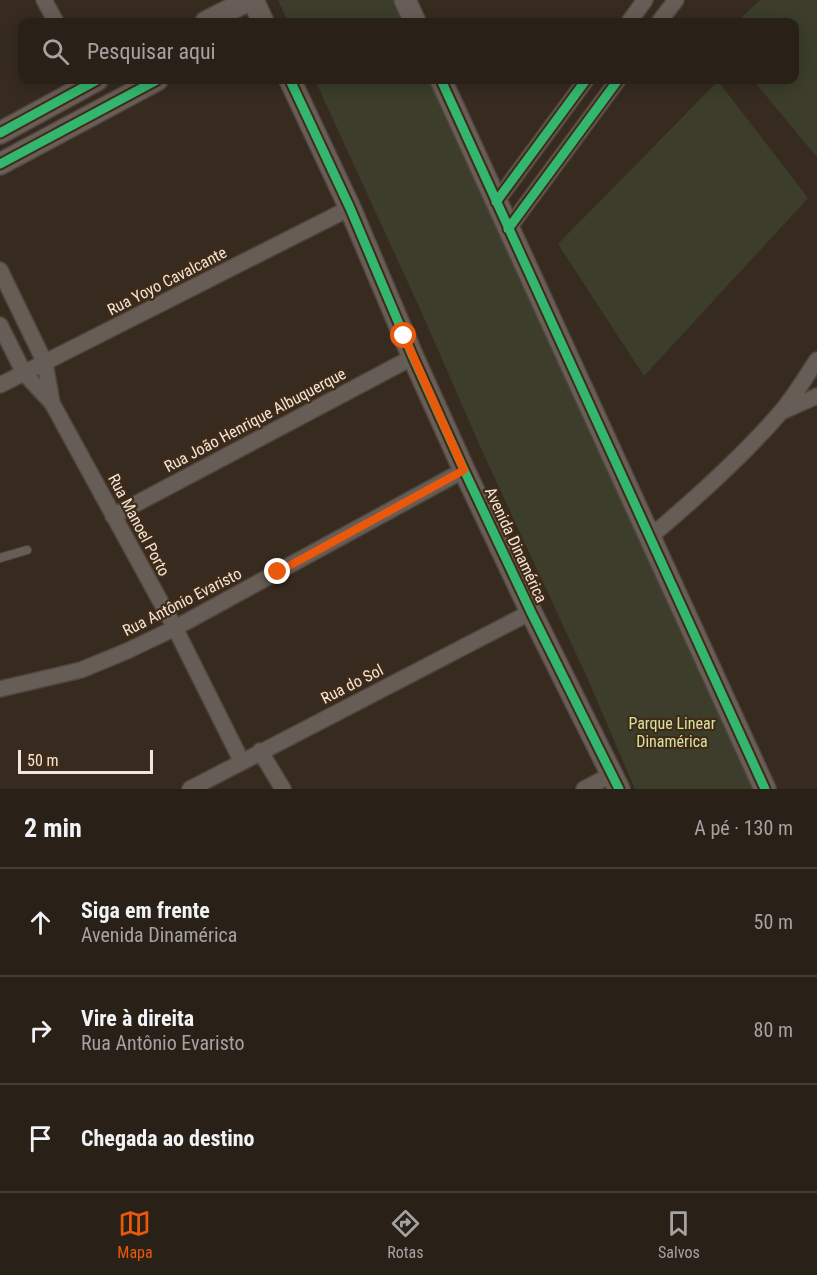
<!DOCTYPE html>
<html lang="pt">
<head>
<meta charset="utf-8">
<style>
  :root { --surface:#292018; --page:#312821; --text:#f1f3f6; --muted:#a5a3a2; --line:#453e37; --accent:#ea580c }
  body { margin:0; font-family:"Roboto Condensed",sans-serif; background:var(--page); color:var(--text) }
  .scale { position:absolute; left:18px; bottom:15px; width:135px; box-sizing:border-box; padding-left:6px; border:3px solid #f3e5d9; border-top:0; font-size:16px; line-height:21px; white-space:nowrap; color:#f3e5d9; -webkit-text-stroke:4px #402b17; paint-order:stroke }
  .stop { position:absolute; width:18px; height:18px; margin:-14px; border:4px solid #ea580c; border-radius:50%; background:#fff }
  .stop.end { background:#ea580c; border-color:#fff; box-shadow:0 2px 6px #0008 }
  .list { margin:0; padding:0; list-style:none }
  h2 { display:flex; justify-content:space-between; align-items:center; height:78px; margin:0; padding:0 24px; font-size:26px }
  h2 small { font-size:20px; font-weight:400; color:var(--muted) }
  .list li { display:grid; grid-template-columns:39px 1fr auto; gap:18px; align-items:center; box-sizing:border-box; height:108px; padding:0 24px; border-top:2px solid var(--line) }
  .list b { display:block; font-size:22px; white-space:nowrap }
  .list p { margin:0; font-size:20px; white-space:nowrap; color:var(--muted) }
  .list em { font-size:20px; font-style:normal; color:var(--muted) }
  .icon { flex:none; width:33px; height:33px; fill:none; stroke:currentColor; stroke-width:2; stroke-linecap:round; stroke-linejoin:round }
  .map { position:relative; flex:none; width:817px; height:789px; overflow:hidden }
  .search { position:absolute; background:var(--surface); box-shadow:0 3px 15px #0003; left:18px; right:18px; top:18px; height:66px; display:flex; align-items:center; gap:15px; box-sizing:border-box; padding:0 21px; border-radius:12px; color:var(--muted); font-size:22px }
  .sheet { height:402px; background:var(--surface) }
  nav { display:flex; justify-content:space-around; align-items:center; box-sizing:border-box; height:84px; border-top:2px solid var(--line); background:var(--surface); font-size:16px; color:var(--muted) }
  nav a { display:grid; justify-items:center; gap:3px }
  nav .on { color:var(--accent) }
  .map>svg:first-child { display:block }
  .green { fill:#3c3e2b }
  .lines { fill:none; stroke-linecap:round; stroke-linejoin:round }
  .lane-casing { stroke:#50463d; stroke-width:10 }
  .street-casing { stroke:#50463d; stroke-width:18 }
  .secondary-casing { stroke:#50463d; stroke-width:24 }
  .lane { stroke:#665d56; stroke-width:8 }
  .street { stroke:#665d56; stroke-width:15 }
  .secondary { stroke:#695e57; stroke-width:21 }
  .cycleway-casing { stroke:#402b17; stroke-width:13 }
  .cycleway { stroke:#33b770; stroke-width:9 }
  .route { stroke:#ea580c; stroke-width:8 }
  .labels { text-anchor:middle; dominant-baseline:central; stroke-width:4.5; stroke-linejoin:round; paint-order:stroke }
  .street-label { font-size:16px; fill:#f3e5d9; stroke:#402b17 }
  .park-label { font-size:16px; fill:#d6e3a2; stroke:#402b17 }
</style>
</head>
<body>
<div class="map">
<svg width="817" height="789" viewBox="0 0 817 789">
  <rect width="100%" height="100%" fill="#372b20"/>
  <path class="green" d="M 278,0 L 399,0 L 409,22 L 288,22 Z
    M 760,0 L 817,0 L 817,157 L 753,80 L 794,80 L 794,22 L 737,22 Z
    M 315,80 L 435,80 L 760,789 L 635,789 L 586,675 L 484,455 L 421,311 Z
    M 718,81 L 808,198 L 644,376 L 558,244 Z"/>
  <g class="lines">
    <defs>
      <path id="lane" d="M 0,558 L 27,550"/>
      <path id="street" d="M 44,0 L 56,22
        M 629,22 L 645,0
        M 659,22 L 676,0
        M 496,202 L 586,80
        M 508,229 L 618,80
        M 0,270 L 45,363 L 52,403
        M 0,325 L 24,373 L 52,403 L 175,628 L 242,762
        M 0,385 L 350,208
        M 781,412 L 817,396
        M 113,516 L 413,357
        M 650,537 C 695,499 741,458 780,413 C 794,397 805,378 817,360
        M 0,689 L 81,670 L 127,651 L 175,628 L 464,470
        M 260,751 L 283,789
        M 190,789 L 531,612
        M 584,789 L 613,774"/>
      <path id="secondary" d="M 253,0 L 263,22
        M 405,0 L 415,22
        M 206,22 L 249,0
        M 290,80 L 350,208 L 413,357 L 464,470 L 531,612 L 619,789
        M 441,80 L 765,789
        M 0,133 L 97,80
        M 0,164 L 157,80"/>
    </defs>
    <use href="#lane" class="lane-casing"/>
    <use href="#street" class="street-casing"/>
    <use href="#secondary" class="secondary-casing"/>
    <use href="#lane" class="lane"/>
    <use href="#street" class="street"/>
    <use href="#secondary" class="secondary"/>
    <defs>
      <path id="cycleway" d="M 290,80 L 350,208 L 413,357 L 464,470 L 531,612 L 619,789
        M 441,80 L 765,789
        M 0,133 L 97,80
        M 0,164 L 157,80
        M 496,202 L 586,80
        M 508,229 L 618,80"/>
    </defs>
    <use href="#cycleway" class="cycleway-casing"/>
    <use href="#cycleway" class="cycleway"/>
  </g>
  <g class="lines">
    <path class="route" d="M 278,572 L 464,470 L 404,336"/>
  </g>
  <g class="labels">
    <g class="street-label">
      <text transform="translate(167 281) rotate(-27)">Rua Yoyo Cavalcante</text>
      <text transform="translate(255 420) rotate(-28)">Rua João Henrique Albuquerque</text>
      <text transform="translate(139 525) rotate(62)">Rua Manoel Porto</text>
      <text transform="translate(516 545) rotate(65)">Avenida Dinamérica</text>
      <text transform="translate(182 602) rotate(-27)">Rua Antônio Evaristo</text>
      <text transform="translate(352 684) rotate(-27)">Rua do Sol</text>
    </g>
    <g class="park-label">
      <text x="672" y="723">Parque Linear<tspan x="672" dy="18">Dinamérica</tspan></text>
    </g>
  </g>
</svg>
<div class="scale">50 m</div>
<div class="stop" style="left:404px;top:336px"></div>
<div class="stop end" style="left:278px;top:572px"></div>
<div class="search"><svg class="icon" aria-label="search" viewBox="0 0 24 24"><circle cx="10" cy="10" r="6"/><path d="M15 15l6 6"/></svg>Pesquisar aqui</div>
</div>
<section class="sheet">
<h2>2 min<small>A pé · 130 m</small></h2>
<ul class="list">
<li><svg class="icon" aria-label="ahead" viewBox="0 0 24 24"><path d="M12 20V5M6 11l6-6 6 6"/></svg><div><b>Siga em frente</b><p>Avenida Dinamérica</p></div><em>50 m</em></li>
<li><svg class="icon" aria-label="right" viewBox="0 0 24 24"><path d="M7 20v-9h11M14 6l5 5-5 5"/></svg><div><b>Vire à direita</b><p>Rua Antônio Evaristo</p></div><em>80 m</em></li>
<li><svg class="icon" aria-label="arrive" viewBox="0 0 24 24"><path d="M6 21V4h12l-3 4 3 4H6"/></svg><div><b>Chegada ao destino</b></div></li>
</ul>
</section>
<nav>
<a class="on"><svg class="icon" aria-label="map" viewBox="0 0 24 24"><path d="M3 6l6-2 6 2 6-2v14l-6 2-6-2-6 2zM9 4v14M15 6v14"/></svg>Mapa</a>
<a><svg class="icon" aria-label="directions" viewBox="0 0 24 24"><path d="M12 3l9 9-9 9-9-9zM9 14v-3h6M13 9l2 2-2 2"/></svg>Rotas</a>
<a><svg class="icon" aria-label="saved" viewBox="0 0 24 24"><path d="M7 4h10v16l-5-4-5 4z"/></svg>Salvos</a>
</nav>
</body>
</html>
